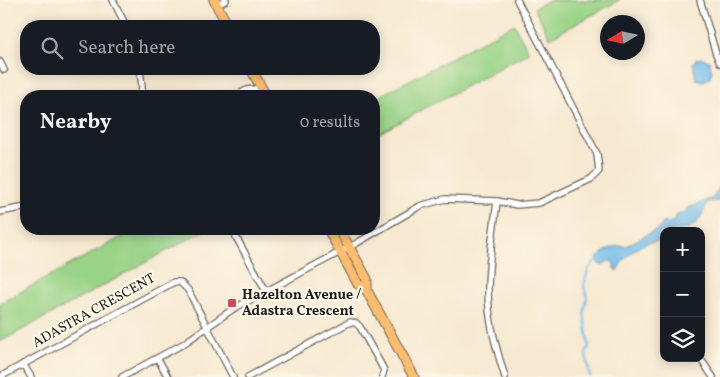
<!DOCTYPE html>
<html lang="en">
<head>
<meta charset="utf-8">
<style>
  :root { --surface:#171b24; --page:#20242c; --text:#f1f3f6; --muted:#9ea1a6; --line:#363941 }
  body { margin:0; font-family:Vollkorn,serif; background:var(--page); color:var(--text) }
  .controls { position:absolute; right:15px; bottom:15px; display:grid; overflow:hidden; border-radius:10px; box-shadow:0 2px 12px #0003 }
  .controls button { width:45px; height:45px; display:grid; place-items:center; padding:0; border:0; border-bottom:1px solid var(--line); background:var(--surface); color:var(--text); font:25px sans-serif }
  .compass { position:absolute; left:600px; top:15px; width:45px; height:45px; border-radius:50%; background:var(--surface); box-shadow:0 2px 12px #0003; rotate:260deg }
  .list { margin:0; padding:0; list-style:none }
  h2 { display:flex; justify-content:space-between; align-items:center; height:65px; margin:0; padding:0 20px; font-size:21px }
  h2 small { font-size:16px; font-weight:400; color:var(--muted) }
  .icon { flex:none; width:28px; height:28px; fill:none; stroke:currentColor; stroke-width:2; stroke-linecap:round; stroke-linejoin:round }
  .map { position:relative; flex:none; width:720px; height:377px; overflow:hidden }
  .search { position:absolute; background:var(--surface); box-shadow:0 2px 12px #0003; left:20px; top:20px; width:360px; height:55px; display:flex; align-items:center; gap:12px; box-sizing:border-box; padding:0 18px; border-radius:20px; color:var(--muted); font-size:19px }
  .panel { position:absolute; background:var(--surface); box-shadow:0 2px 12px #0003; left:20px; top:90px; width:360px; height:145px; border-radius:20px }
  .map>svg:first-child { display:block }
  .green { fill:#99d387; stroke:#5a7852 }
  .water { fill:#73beec; stroke:#486d84 }
  .lines { fill:none; stroke-linecap:round; stroke-linejoin:round }
  .stream { stroke:#73beec; stroke-width:2 }
  .street-casing { stroke:#69645b; stroke-width:8 }
  .primary-casing { stroke:#69645b; stroke-width:11 }
  .street { stroke:#fff; stroke-width:5.5 }
  .primary { stroke:#fcbd6e; stroke-width:9 }
  .poi-dot { fill:#d1495b; stroke:#fcf5e5; stroke-width:2 }
  .labels { text-anchor:middle; dominant-baseline:central; stroke-width:5; stroke-linejoin:round; paint-order:stroke }
  .poi-label { font-size:14px; font-weight:bold; fill:#1c1c1c; stroke:#fcf5e5; text-anchor:start }
  .street-label { font-size:14px; fill:#1c1c1c; stroke:#fcf5e5 }
</style>
</head>
<body>
<div class="map">
<svg width="720" height="377" viewBox="0 0 720 377">
  <rect width="100%" height="100%" fill="#fcf5e5"/>
  <filter id="ink" filterUnits="userSpaceOnUse"><feTurbulence type="fractalNoise" baseFrequency=".02" numOctaves="2"/><feDisplacementMap in="SourceGraphic" scale="10" xChannelSelector="R" yChannelSelector="G"/><feConvolveMatrix kernelMatrix="1 2 1 2 8 2 1 2 1" color-interpolation-filters="sRGB"/></filter>
  <filter id="wash" filterUnits="userSpaceOnUse"><feTurbulence type="fractalNoise" baseFrequency=".0096" numOctaves="4" result="noise"/><feDisplacementMap in="SourceGraphic" scale="20" xChannelSelector="R" yChannelSelector="G"/><feGaussianBlur stdDeviation="1.12" result="paint"/><feColorMatrix in="noise" values="0 0 0 0 0 0 0 0 0 0 0 0 0 0 0 0 0 1.4 0 .05"/><feComposite in="paint" operator="in"/></filter>
  <g filter="url(#wash)">
    <rect width="100%" height="100%" fill="#f7e9d1"/>
    <path class="green" d="M 549,0 L 620,0 L 550,38 L 534,8 Z
      M 514,24 L 529,52 L 374,136 L 374,99 Z
      M 136,229 L 207,229 L 0,342 L 0,303 Z"/>
    <path class="water" d="M 703,58 L 709,61 L 712,71 L 710,78 L 703,81 L 696,79 L 693,63 L 696,59 Z
      M 720,186 L 720,201 L 708,202 C 704,207 703,215 699,220 C 691,231 675,231 664,231 L 664,239 C 658,242 653,241 647,243 C 634,248 623,258 617,271 L 614,269 L 614,264 L 612,261 L 608,261 L 601,266 L 596,260 C 604,249 614,245 627,246 C 631,243 652,231 658,230 L 663,223 L 673,222 L 678,213 L 685,213 L 688,207 C 698,206 704,200 713,198 Z"/>
    <g class="lines">
      <path class="stream" d="M 590,377 L 586,354 L 589,346 L 584,313 L 587,298 L 584,285 L 588,270 L 594,262 L 598,261"/>
    </g>
  </g>
  <g filter="url(#ink)">
    <g class="lines">
      <defs>
        <path id="street" d="M 113,0 L 126,26
          M 700,0 L 716,54 L 720,63
          M 217,5 L 226,0
          M 0,62 L 4,70
          M 140,69 L 142,87 L 140,96
          M 235,96 L 247,90 L 262,88
          M 252,96 L 262,88
          M 497,201 C 494,229 488,261 488,290 C 488,320 496,348 505,377
          M 0,212 L 26,207
          M 235,229 L 236,237 L 266,291
          M 700,358 L 713,377
          M 158,359 L 168,377
          M 23,364 L 31,377
          M 0,377 L 174,282 L 180,282 L 188,290 L 233,377
          M 122,377 L 183,344 L 233,309 L 357,243 L 420,206 L 445,199 L 497,201 L 517,205 L 539,203 L 591,179 L 599,171 L 597,154 L 517,0
          M 248,377 L 350,322 L 356,323 L 360,327 L 384,370 L 382,377"/>
        <path id="primary" d="M 214,0 L 228,26
          M 251,69 L 266,96
          M 328,229 L 358,284 L 367,291
          M 339,229 L 367,279 L 367,291 L 414,377"/>
      </defs>
      <use href="#street" class="street-casing"/>
      <use href="#primary" class="primary-casing"/>
      <use href="#street" class="street"/>
      <use href="#primary" class="primary"/>
    </g>
  </g>
  <rect class="poi-dot" x="227" y="298" width="10" height="10" rx="2.5"/>
  <g class="labels">
    <g class="poi-label">
      <text x="242" y="295">Hazelton Avenue /<tspan x="242" dy="16">Adastra Crescent</tspan></text>
    </g>
    <g class="street-label">
      <text transform="translate(94 311) rotate(-29)">ADASTRA CRESCENT</text>
    </g>
  </g>
</svg>
<div class="controls">
<button>+</button>
<button>−</button>
<button><svg class="icon" aria-label="layers" viewBox="0 0 24 24"><path d="M12 4l9 5-9 5-9-5zM3 14l9 5 9-5"/></svg></button>
</div>
<svg class="compass" viewBox="-18 -18 36 36"><path d="M0-13l5 13h-10z" fill="#e53935"/><path d="M0 13l5-13h-10z" fill="#9ea1a6"/></svg>
<div class="search"><svg class="icon" aria-label="search" viewBox="0 0 24 24"><circle cx="10" cy="10" r="6"/><path d="M15 15l6 6"/></svg>Search here</div>
<section class="panel">
<h2>Nearby<small>0 results</small></h2>
<ul class="list">
</ul>
</section>
</div>
</body>
</html>
